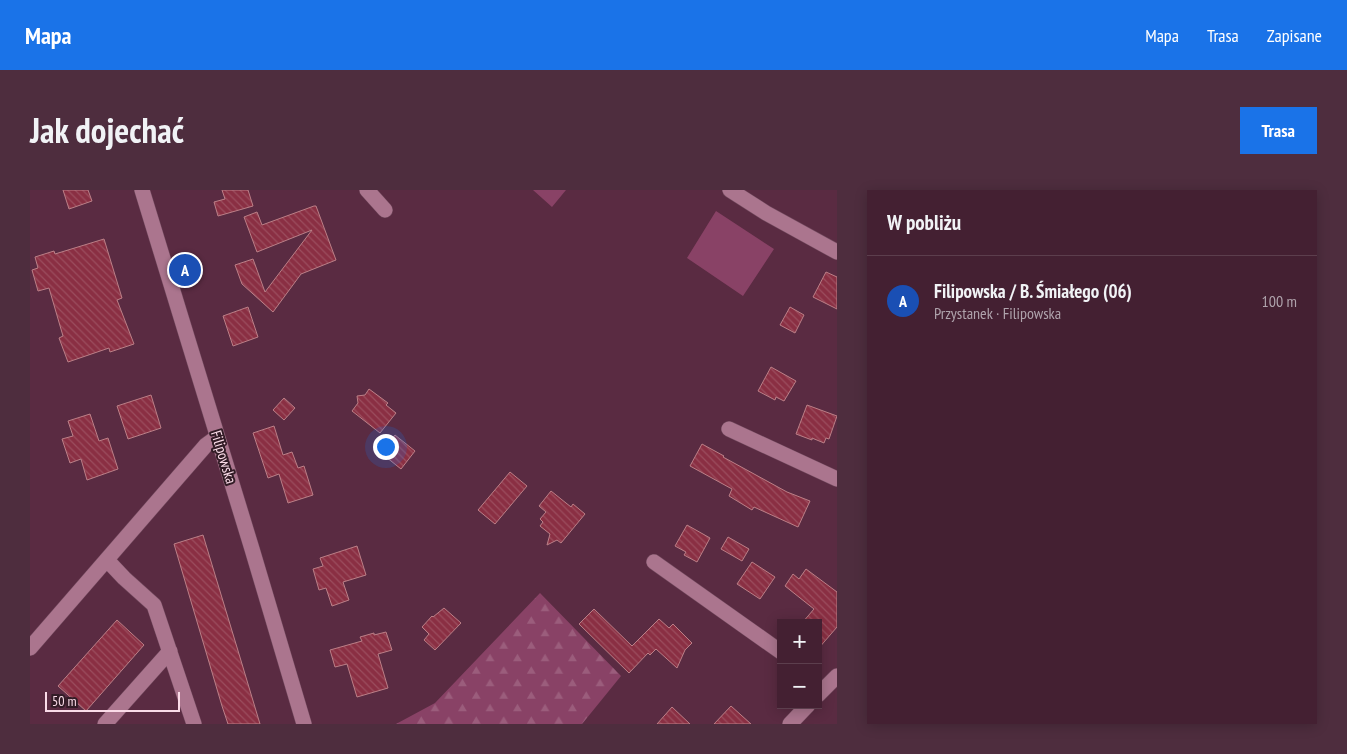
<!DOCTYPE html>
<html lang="pl">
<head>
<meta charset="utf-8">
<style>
  :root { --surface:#442032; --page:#4e2d3e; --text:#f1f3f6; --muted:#afa3ac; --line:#5c3e4d; --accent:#1a73e8 }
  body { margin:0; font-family:"PT Sans Narrow",sans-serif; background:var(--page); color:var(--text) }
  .controls { position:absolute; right:15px; bottom:15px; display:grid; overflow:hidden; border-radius:0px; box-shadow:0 2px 12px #0003 }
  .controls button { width:45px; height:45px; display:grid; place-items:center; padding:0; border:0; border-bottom:1px solid var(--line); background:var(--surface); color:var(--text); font:25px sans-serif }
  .scale { position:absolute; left:15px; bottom:12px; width:135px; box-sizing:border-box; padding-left:5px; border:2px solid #fadbe8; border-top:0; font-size:14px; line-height:18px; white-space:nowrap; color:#fadbe8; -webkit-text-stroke:4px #321c26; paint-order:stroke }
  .you { position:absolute; left:355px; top:256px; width:18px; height:18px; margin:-12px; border:4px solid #fff; border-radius:50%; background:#1a73e8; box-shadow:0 0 0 8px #1a73e833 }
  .badge { display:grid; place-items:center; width:32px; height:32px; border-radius:50%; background:var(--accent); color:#fff; font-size:16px; font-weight:700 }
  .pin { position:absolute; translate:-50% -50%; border:2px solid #fff; box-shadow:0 1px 5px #0006 }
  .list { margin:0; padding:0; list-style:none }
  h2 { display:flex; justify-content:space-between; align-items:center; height:65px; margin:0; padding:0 20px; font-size:21px }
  h2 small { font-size:16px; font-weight:400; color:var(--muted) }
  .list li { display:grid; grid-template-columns:32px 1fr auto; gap:15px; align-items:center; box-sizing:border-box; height:90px; padding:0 20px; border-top:1px solid var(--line) }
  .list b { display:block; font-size:19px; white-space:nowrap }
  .list p { margin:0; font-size:16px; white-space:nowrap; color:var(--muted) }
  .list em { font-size:16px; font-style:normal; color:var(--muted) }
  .map { position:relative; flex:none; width:807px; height:534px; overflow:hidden; border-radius:0px }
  header { display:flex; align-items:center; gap:30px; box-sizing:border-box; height:70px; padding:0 25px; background:var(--accent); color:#fff }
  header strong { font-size:24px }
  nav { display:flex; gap:28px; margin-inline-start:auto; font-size:18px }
  .intro { display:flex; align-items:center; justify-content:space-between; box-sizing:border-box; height:120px; padding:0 30px }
  h1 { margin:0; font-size:35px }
  .button { padding:12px 22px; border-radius:0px; background:var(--accent); color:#fff; font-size:18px; font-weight:700 }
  main { display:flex; gap:30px; padding:0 30px }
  aside { flex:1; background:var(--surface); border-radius:0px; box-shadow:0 2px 12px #0003 }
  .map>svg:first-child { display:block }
  .green { fill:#894266 }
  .forest { fill:url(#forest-firs) }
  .building { fill:url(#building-back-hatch); stroke:#bb7f87 }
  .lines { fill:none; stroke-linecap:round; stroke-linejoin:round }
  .minor-casing { stroke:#724a5e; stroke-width:16 }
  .minor { stroke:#ab758e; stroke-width:15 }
  .labels { text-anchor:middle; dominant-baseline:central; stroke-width:4; stroke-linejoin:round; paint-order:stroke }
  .street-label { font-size:15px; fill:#fadbe8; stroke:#321c26 }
</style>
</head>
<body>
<header>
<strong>Mapa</strong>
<nav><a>Mapa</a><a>Trasa</a><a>Zapisane</a></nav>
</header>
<div class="intro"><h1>Jak dojechać</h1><a class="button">Trasa</a></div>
<main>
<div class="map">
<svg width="807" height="534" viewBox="0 0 807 534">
  <defs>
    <pattern id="forest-firs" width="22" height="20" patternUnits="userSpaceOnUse" patternTransform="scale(1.25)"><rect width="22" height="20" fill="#894266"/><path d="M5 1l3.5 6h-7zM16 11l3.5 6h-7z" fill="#9b5d7c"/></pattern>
    <pattern id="building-back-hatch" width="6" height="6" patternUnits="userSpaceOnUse" patternTransform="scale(1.25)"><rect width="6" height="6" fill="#8a2f43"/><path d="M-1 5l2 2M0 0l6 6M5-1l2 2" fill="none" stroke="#9b4d5e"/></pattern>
  </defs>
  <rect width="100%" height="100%" fill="#5a2b42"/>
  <path class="green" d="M 503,0 L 536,0 L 522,17 Z
    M 686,21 L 744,59 L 713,106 L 657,68 Z"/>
  <path class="forest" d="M 510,403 L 591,486 L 552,534 L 366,534 L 405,513 Z"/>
  <path class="building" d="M 33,0 L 58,0 L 62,11 L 39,19 Z
    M 192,0 L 218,0 L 223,16 L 188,26 L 184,12 L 195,9 Z
    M 284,16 L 286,16 L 306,70 L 271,84 L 243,122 L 212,94 L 205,75 L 223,69 L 235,102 L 282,40 L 227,62 L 214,27 L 227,22 L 232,35 Z
    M 74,49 L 92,108 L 87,110 L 104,154 L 80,162 L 79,158 L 38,172 L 29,148 L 33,146 L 19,98 L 8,101 L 2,80 L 8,78 L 5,67 L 24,61 L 25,64 Z
    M 796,82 L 807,87 L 807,119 L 783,107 Z
    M 218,117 L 228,147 L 203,156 L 193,126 Z
    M 760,117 L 774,125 L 765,143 L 750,135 Z
    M 741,177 L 766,191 L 754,211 L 746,207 L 745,210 L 728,201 Z
    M 339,199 L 358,213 L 356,215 L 366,223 L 350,243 L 322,221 L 328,213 L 327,206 L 335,205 Z
    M 121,205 L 131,238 L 98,249 L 87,216 Z
    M 254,208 L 265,218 L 254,230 L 243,220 Z
    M 777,215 L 807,226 L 799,249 L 796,248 L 794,253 L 782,248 L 782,250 L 766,244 Z
    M 60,224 L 69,251 L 78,248 L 88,279 L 57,290 L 51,269 L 40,273 L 32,249 L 43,246 L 38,231 Z
    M 244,236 L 253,265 L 262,262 L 268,278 L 274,276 L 283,305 L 258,313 L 249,284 L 238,288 L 223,243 Z
    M 365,245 L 385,261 L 371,279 L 351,263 Z
    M 672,254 L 694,266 L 693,267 L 757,302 L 780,311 L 768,337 L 724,317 L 722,320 L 699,306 L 702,299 L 660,276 Z
    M 480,282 L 497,296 L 465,334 L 448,320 Z
    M 521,301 L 541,317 L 543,314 L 555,324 L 531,353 L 527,350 L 517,355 L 520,344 L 510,336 L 513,332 L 510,329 L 516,322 L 509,316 Z
    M 657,335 L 680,348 L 667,372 L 654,365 L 656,362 L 645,356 Z
    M 173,345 L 209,464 L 230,534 L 198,534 L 192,516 L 144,354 Z
    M 698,347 L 719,359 L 712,371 L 691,359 Z
    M 327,356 L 336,385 L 313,392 L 319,410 L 302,416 L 296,398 L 289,400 L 283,379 L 293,376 L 290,368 Z
    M 722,372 L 745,387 L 730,409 L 707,394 Z
    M 776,379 L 807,402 L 807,437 L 788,459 L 788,433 L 772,433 L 784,419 L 755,396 L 763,384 L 769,389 Z
    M 414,418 L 431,433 L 405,460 L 394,450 L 399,444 L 392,437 L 402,426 L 403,427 Z
    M 564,419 L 602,456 L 629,429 L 639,438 L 643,434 L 662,453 L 655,460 L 647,478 L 626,459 L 620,465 L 618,463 L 599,483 L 549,434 Z
    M 87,430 L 114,455 L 56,521 L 28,496 Z
    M 356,442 L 362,460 L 348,464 L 358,498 L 327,507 L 317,474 L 305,477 L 300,460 L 332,451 L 330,447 L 344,443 L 344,445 Z
    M 701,516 L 721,534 L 684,534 Z
    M 642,517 L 660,534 L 627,534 Z"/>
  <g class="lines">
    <defs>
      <path id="minor" d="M 112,0 L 222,359 L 274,534
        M 337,0 L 355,20
        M 700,0 L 736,23 L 807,62
        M 699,239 L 807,289
        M 77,370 L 94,388 L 124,415 L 164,534
        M 624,372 L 751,462
        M 0,458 L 176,255 L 187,247
        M 788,505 L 807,486
        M 75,534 L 140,461
        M 760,534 L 778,515"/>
    </defs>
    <use href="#minor" class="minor-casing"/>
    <use href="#minor" class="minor"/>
  </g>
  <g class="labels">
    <g class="street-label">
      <text transform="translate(194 267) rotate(73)">Filipowska</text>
    </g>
  </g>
</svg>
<div class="controls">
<button>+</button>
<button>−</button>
</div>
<div class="scale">50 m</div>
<div class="you"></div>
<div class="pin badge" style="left:155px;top:80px;background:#1a4fb4">A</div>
</div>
<aside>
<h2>W pobliżu<small></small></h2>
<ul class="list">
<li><span class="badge" style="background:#1a4fb4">A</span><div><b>Filipowska / B. Śmiałego (06)</b><p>Przystanek · Filipowska</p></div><em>100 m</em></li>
</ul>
</aside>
</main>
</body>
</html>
